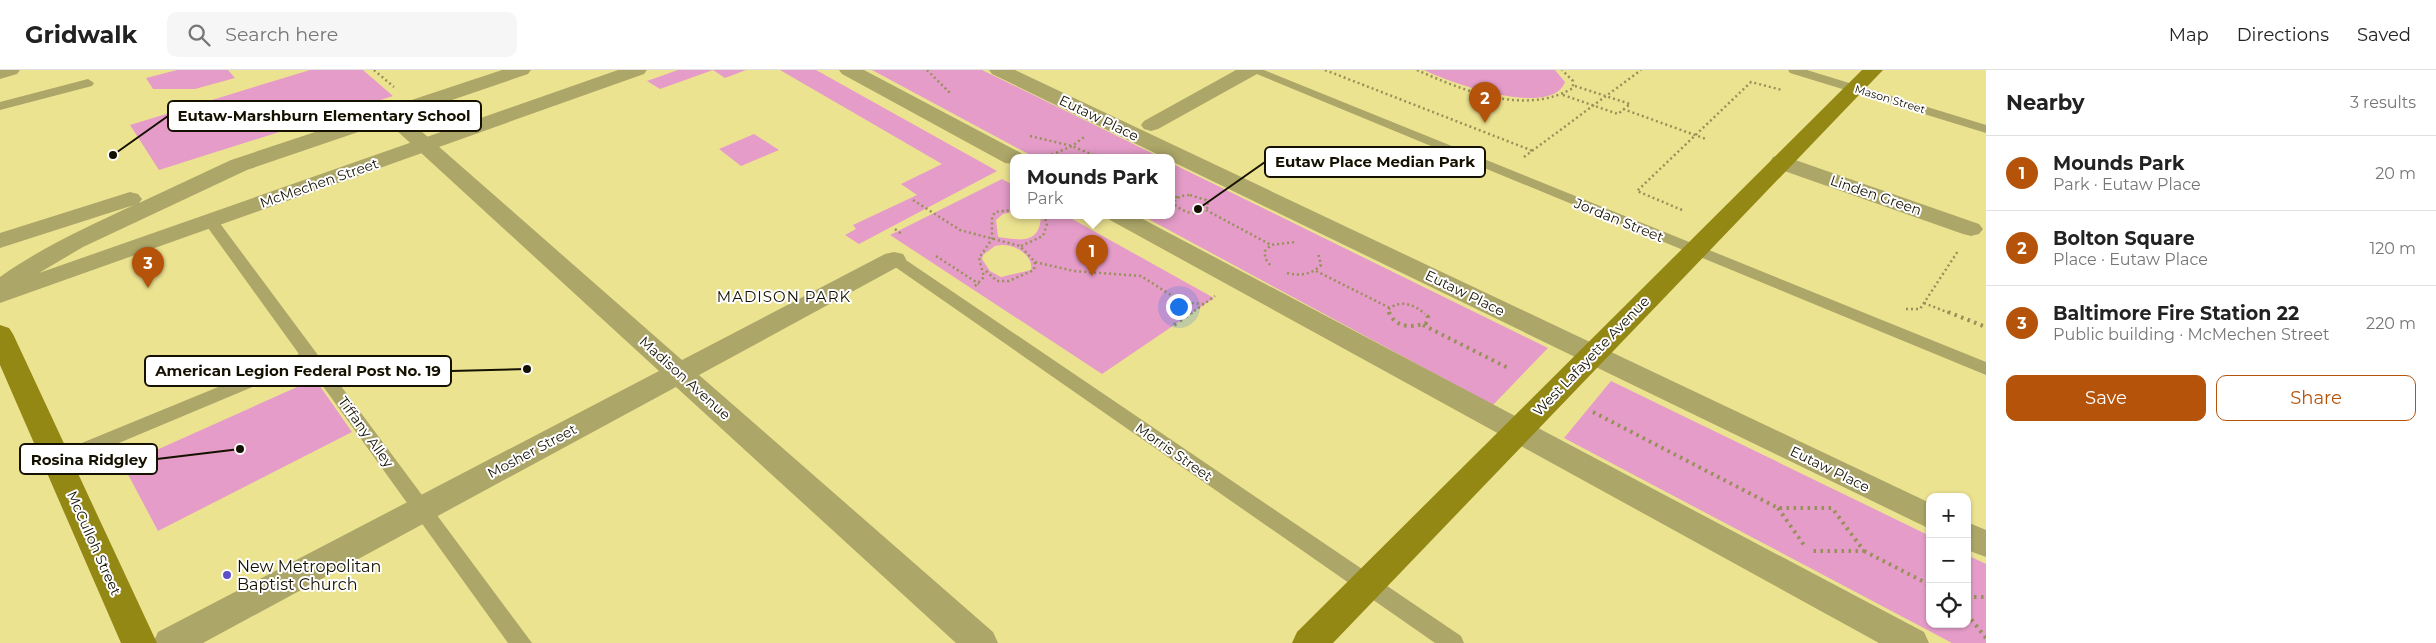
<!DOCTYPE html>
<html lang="en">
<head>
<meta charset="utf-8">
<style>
  :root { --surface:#fff; --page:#f6f6f6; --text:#222; --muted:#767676; --line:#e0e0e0; --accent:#b45309 }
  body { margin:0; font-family:Montserrat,sans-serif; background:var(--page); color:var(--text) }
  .controls { position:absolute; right:15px; bottom:15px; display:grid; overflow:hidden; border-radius:10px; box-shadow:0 1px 4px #0004 }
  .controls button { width:45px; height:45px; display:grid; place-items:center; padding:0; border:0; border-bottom:1px solid var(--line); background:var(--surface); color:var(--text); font:25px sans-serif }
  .you { position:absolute; left:1178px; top:236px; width:18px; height:18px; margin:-12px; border:4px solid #fff; border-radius:50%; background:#1a73e8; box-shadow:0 0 0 8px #1a73e833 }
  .badge { display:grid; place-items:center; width:32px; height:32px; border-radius:50%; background:var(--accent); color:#fff; font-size:16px; font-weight:700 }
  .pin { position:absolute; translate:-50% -41px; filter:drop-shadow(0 1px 2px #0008) }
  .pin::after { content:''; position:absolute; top:26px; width:18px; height:15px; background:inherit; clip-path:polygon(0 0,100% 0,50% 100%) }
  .popup { position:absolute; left:1010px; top:84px; width:165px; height:65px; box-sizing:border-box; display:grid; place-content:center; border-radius:10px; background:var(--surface); filter:drop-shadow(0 1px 4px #0005); font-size:16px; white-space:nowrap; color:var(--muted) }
  .popup b { font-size:19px; color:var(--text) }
  .popup::after { content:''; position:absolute; left:50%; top:100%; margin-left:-10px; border:10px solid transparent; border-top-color:var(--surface) }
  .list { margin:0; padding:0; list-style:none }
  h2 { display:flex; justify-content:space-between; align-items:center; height:65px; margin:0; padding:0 20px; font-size:21px }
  h2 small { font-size:16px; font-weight:400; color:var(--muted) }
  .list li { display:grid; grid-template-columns:32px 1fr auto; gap:15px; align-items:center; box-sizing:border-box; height:75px; padding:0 20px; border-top:1px solid var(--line) }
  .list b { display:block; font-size:19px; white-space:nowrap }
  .list p { margin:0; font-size:16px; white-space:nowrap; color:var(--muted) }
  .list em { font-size:16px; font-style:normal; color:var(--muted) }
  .actions { display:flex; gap:10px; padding:15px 20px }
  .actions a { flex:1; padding:11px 0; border:1px solid var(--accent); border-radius:10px; text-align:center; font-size:18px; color:var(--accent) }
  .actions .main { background:var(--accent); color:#fff }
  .icon { flex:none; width:28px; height:28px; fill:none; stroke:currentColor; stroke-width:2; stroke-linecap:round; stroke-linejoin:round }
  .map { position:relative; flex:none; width:1986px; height:573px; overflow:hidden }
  header { display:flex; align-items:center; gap:30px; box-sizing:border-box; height:70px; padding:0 25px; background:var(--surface); border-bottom:1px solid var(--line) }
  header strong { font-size:24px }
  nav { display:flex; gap:28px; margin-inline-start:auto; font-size:18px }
  .search { width:350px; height:45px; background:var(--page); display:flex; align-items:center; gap:12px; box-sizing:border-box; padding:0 18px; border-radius:10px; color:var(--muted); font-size:19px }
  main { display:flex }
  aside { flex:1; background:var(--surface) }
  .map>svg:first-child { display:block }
  .green { fill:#e59cc9; fill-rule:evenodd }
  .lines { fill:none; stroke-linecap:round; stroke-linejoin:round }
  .path-far1 { stroke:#979058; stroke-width:2.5; stroke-dasharray:2 3; stroke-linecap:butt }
  .path { stroke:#979058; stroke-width:4; stroke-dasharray:2.5 4.5; stroke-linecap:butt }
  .service { fill:#aca668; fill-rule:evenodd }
  .pedestrian { fill:#aca668; fill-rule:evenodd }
  .minor { fill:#aca668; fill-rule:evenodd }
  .tertiary { fill:#aca668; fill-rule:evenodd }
  .secondary { fill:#948815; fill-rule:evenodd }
  .poi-dot { fill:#5c50c8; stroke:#fff; stroke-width:2 }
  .labels { text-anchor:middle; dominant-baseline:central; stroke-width:4; stroke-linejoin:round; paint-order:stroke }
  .far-street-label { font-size:11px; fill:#151100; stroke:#fff }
  .street-label { font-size:14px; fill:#151100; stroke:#fff }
  .neighbourhood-label { font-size:15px; letter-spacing:1px; fill:#151100; stroke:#fff }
  .near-poi-label { font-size:16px; fill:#151100; stroke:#fff; text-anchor:start }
  .leader { fill:none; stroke:#151100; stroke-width:2 }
  .callout-dot { fill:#151100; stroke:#fff; stroke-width:2 }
  .callout { fill:#fff; stroke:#151100; stroke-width:2 }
  .callout-label { font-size:15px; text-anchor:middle; font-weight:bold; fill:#151100 }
</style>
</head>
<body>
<header>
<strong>Gridwalk</strong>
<div class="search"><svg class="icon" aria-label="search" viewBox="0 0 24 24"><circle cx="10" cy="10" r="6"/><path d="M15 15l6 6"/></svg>Search here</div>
<nav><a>Map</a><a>Directions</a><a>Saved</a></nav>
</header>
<main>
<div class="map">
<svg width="1986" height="573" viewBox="0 0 1986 573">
  <rect width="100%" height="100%" fill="#ece391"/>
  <path class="green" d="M 177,0 L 228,0 L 235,8 L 195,19 L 153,19 L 146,8 Z
    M 310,0 L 363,0 L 393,26 L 159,100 L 130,55 Z
    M 678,0 L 746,0 L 725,8 L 713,0 L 660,19 L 647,11 Z
    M 780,0 L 816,0 L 997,101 L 859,174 L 845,165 L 856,159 L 853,155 L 917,125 L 901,114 L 942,94 Z
    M 872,0 L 982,0 L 1160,87 L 1034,87 Z
    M 1424,0 L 1555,0 L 1565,12 C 1551,49 1448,12 1424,0 Z
    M 754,64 L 779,80 L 741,96 L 719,79 Z
    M 1171,93 L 1548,278 L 1493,335 L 1141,145 L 1171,145 Z
    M 1002,109 L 1013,115 L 1013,142 L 1003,144 L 996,150 L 998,167 C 1020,170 1039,175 1041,147 L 1038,145 L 1065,145 L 1214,228 L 1102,304 L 890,165 ZM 1001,175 C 1014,174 1034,185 1031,200 L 1001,207 L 990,201 L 982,189 L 983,185 L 995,176 Z
    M 315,309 L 352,362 L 158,461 L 123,395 Z
    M 1611,311 L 1930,466 L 1930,554 L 1967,554 L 1967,485 L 1986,494 L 1986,573 L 1952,573 L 1564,368 Z"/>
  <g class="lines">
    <path class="path-far1" d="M 374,0 L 394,17
      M 927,0 L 951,24
      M 1325,0 L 1533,81
      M 1417,0 C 1464,21 1525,46 1573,18 L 1573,11 L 1562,0
      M 1575,16 L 1630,34
      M 1563,25 L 1618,44 L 1630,34
      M 1623,39 L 1706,69
      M 1030,66 L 1072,76 L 1098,87
      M 1047,87 L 1072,76 L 1084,67
      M 1524,87 L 1641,0
      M 1171,124 L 1178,128
      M 1190,125 L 1206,130 L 1209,136 C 1199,147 1186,144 1175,135 L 1175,130 L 1181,126 Z
      M 913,130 L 960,160 L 1020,176 L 1035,192 L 1074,201 L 1141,206 L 1174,227 L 1190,233 L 1204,234
      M 1206,140 L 1271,175 L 1295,172
      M 1682,140 L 1637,121 L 1751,12 L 1782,20
      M 895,159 L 903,165
      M 1021,176 L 1043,166 L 1047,154 L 1044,145
      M 936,186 L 979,214
      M 1270,195 L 1265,188 L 1265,181 L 1271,175
      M 986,201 L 997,211 L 1009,211 L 1034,200 L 1035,192
      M 1316,201 L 1390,238
      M 1287,203 C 1300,206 1311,205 1321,195 L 1318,183
      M 975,216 L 984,207 L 979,188 L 992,169 L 992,147 L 995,142 L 1013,140
      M 1924,233 L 1952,244
      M 1906,239 L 1920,239 L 1958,181
      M 1190,244 L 1215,226
      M 1389,244 L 1388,240 C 1399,229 1414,234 1425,244"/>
    <path class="path" d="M 1389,242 C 1395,258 1412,258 1426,253 L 1428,247 L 1424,242
      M 1948,242 L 1986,257
      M 1174,255 L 1192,242
      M 1423,255 L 1510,299
      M 1593,342 L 1778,438 L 1832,438 L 1864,481 L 1811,481
      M 1778,438 L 1806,478
      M 1864,481 L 1930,515
      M 1967,527 L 1986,527
      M 1967,544 L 1986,568"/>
    <path class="service" d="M 1247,0 L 1264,0 L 1986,292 L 1986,305 Z
      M 1788,0 L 1807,0 L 1986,55 L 1986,63 L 1790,3 Z
      M 88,9 L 94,13 L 92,16 L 0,40 L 0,32 Z
      M 211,146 L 216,148 L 532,573 L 508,573 L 307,294 L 64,396 L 57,398 L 50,396 L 47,391 L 50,386 L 299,284 L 203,151 Z
      M 894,184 L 900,186 L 1461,566 L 1464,573 L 1435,573 L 888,192 L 886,189 Z"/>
    <path class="pedestrian" d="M 1236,0 L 1259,0 L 1257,4 L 1158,59 L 1151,61 L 1144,59 L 1141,55 L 1144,51 Z"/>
    <path class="minor" d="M 0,0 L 20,0 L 17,4 L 0,9 Z
      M 390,38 L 397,40 L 682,290 L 885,184 L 894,182 L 903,184 L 906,189 L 903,194 L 699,305 L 993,562 L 998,573 L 956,573 L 676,317 L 203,573 L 153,573 L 158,562 L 659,301 L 383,48 L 380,44 L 383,40 Z
      M 1781,85 L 1979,154 L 1983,159 L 1979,164 L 1971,166 L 1963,164 L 1773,97 L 1770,92 L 1773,87 Z"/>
    <path class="tertiary" d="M 502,0 L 531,0 L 528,4 L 247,100 L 83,177 L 39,203 L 618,0 L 647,0 L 644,4 L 0,233 L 0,207 C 42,177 87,157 134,135 L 0,178 L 0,163 L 130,122 L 138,124 L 142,129 L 139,133 L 231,90 Z
      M 839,0 L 864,0 L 1021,83 L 1023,87 L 1013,87 L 1013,94 L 1005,93 L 842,4 Z
      M 989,0 L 1015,0 L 1930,433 L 1930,459 L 1171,91 L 1171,87 L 1163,87 L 992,4 Z
      M 1106,145 L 1135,145 L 1924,562 L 1929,573 L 1879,573 L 1110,150 Z
      M 1967,452 L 1986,460 L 1986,487 L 1967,480 Z"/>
    <path class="secondary" d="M 1862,0 L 1883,0 L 1333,573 L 1292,573 L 1297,562 Z
      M 0,255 L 9,258 L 13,264 L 157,573 L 121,573 L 0,295 Z"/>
  </g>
  <circle class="poi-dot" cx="227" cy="505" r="5"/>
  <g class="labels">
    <g class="far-street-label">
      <text transform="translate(1890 29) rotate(17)">Mason Street</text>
    </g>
    <g class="street-label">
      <text transform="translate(1099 48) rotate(26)">Eutaw Place</text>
      <text transform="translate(319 113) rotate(-19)">McMechen Street</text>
      <text transform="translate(1876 125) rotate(19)">Linden Green</text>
      <text transform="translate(1619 150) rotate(22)">Jordan Street</text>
      <text transform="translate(1465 223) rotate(26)">Eutaw Place</text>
      <text transform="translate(1591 286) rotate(-46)">West Lafayette Avenue</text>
      <text transform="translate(685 308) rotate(42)">Madison Avenue</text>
      <text transform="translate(366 362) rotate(54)">Tiffany Alley</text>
      <text transform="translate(532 381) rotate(-28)">Mosher Street</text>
      <text transform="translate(1174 382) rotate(35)">Morris Street</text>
      <text transform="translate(1830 399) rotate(26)">Eutaw Place</text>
      <text transform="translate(94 473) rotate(66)">McCulloh Street</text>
    </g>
    <g class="neighbourhood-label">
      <text x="784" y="226">MADISON PARK</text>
    </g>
    <g class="near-poi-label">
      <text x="237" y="496">New Metropolitan<tspan x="237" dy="18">Baptist Church</tspan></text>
    </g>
  </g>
  <path class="leader" d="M113 85L168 46M1198 139L1265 92M527 299L451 301M240 379L157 389"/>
  <g class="callout-dot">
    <circle cx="113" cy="85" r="5"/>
    <circle cx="1198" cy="139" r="5"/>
    <circle cx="527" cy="299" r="5"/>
    <circle cx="240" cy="379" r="5"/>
  </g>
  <g class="callout">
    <rect x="168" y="31" width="313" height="30" rx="5"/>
    <rect x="1265" y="77" width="220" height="30" rx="5"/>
    <rect x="145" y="286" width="306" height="30" rx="5"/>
    <rect x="20" y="374" width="137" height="30" rx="5"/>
  </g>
  <g class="callout-label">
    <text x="324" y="51">Eutaw-Marshburn Elementary School</text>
    <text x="1375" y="97">Eutaw Place Median Park</text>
    <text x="298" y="306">American Legion Federal Post No. 19</text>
    <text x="89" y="395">Rosina Ridgley</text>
  </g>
</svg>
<div class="controls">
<button>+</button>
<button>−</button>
<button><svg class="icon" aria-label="locate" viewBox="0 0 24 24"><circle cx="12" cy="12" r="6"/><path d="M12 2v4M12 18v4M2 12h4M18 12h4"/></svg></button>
</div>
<div class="you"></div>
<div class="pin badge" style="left:1092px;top:206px">1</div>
<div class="popup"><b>Mounds Park</b>Park</div>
<div class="pin badge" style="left:1485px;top:53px">2</div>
<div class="pin badge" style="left:148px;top:218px">3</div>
</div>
<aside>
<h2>Nearby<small>3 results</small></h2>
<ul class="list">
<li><span class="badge">1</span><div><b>Mounds Park</b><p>Park · Eutaw Place</p></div><em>20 m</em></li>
<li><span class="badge">2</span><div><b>Bolton Square</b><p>Place · Eutaw Place</p></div><em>120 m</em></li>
<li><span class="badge">3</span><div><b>Baltimore Fire Station 22</b><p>Public building · McMechen Street</p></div><em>220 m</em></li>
</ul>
<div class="actions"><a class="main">Save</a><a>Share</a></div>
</aside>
</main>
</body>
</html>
